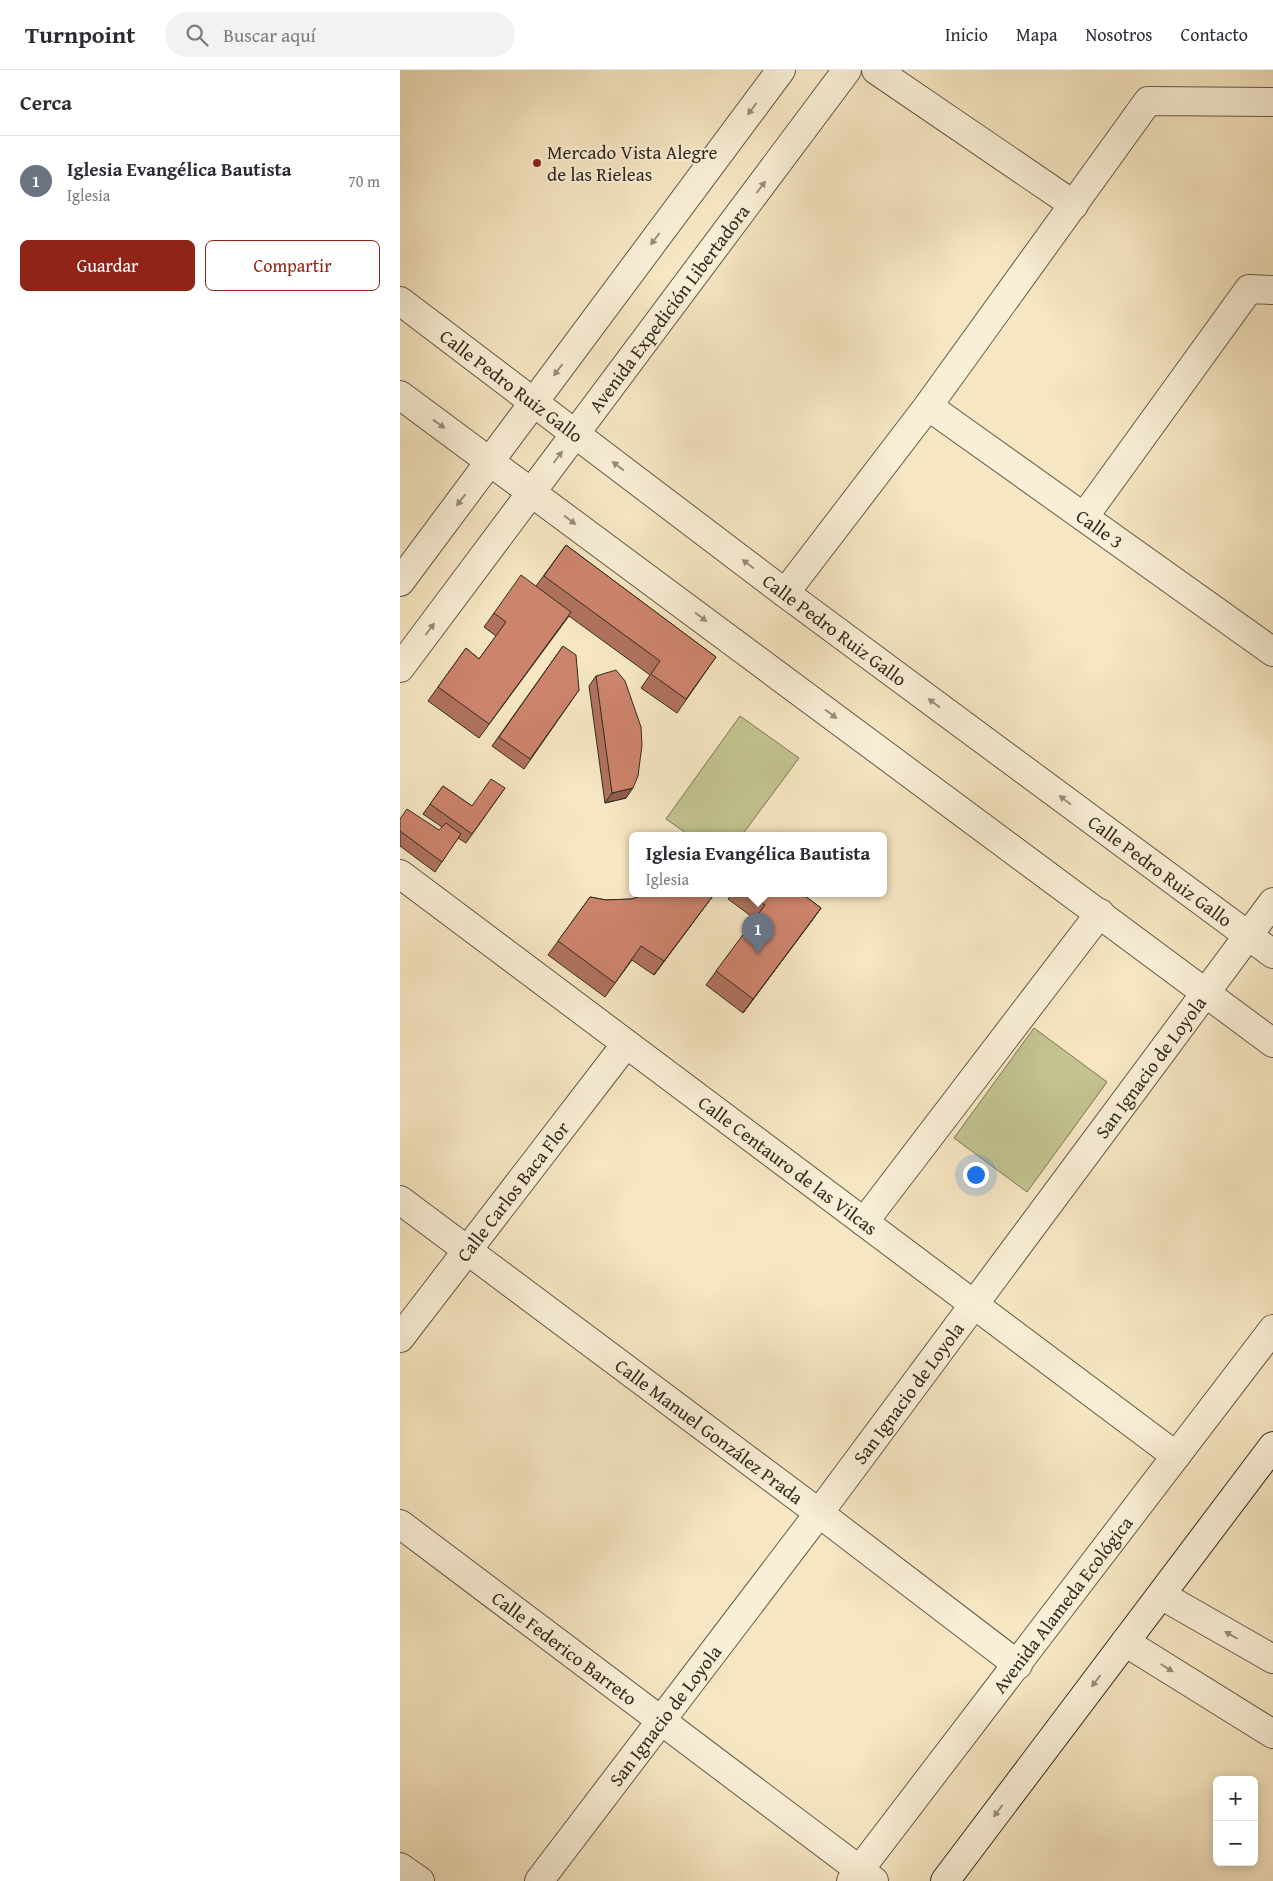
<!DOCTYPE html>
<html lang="es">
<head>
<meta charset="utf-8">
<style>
  :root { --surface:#fff; --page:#f2f2f3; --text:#2b2b33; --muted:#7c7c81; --line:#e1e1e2; --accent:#8f2418 }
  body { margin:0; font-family:"Gentium Book Plus",serif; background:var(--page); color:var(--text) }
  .controls { position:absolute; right:15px; bottom:15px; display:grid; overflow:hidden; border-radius:8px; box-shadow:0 2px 12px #0003 }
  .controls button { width:45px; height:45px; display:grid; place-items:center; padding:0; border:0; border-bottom:1px solid var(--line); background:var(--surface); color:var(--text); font:25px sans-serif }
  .you { position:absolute; left:575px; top:1104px; width:18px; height:18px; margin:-12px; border:4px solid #fff; border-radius:50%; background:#1a73e8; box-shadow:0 0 0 8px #1a73e833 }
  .badge { display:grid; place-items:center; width:32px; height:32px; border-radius:50%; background:var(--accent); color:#fff; font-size:16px; font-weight:700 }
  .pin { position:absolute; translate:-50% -41px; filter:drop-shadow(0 1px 2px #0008) }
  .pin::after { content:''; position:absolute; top:26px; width:18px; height:15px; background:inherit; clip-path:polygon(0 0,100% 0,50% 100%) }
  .popup { position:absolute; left:229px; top:762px; width:258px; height:65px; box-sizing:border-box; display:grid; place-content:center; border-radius:8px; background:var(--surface); filter:drop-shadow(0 1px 4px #0005); font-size:16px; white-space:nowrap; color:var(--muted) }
  .popup b { font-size:19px; color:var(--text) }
  .popup::after { content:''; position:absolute; left:50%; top:100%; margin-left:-10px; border:10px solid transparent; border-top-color:var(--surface) }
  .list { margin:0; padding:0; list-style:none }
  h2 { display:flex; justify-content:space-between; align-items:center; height:65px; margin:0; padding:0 20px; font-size:21px }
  h2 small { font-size:16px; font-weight:400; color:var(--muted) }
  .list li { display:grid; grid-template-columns:32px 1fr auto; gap:15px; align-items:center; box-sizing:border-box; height:90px; padding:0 20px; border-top:1px solid var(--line) }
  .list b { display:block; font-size:19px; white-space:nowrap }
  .list p { margin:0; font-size:16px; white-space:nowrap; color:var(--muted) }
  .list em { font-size:16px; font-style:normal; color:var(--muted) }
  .actions { display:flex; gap:10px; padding:15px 20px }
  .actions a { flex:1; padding:11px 0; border:1px solid var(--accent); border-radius:8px; text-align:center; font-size:18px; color:var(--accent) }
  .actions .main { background:var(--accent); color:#fff }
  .icon { flex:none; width:28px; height:28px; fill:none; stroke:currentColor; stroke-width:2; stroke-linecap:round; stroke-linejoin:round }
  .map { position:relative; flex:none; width:873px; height:1811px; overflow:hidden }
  header { display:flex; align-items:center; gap:30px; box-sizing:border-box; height:70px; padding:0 25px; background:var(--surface); border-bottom:1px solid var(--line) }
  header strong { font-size:24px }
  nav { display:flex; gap:28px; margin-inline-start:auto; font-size:18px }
  .search { width:350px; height:45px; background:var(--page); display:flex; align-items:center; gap:12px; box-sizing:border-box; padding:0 18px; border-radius:28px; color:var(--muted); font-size:19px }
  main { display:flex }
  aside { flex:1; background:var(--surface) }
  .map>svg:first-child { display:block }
  .green { fill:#c2c38f; stroke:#7a7658 }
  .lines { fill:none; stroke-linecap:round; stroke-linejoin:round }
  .minor-casing { stroke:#645948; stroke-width:30 }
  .tertiary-casing { stroke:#645948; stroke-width:30 }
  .secondary-casing { stroke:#332a20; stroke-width:30 }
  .minor { stroke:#f9efd7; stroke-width:28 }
  .tertiary { stroke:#f9efd7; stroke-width:28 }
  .secondary { stroke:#f9efd7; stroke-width:28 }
  .wall { fill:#b0725e; stroke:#332a20 }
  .shaded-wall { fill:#905c4c; stroke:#332a20 }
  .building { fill:#cd846d; stroke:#332a20 }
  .oneway { fill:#968c7c }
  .poi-dot { fill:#8f2418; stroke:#f9efd7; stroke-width:2 }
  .labels { text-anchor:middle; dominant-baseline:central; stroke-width:4; stroke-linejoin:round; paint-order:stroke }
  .poi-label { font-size:19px; fill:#332a20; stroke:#f9efd7; text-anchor:start }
  .street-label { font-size:19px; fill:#332a20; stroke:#f9efd7 }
</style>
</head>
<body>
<header>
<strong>Turnpoint</strong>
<div class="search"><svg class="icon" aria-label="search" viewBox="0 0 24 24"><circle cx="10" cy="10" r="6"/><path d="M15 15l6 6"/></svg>Buscar aquí</div>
<nav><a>Inicio</a><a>Mapa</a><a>Nosotros</a><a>Contacto</a></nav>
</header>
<main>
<aside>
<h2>Cerca<small></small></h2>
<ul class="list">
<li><span class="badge" style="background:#6b7280">1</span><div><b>Iglesia Evangélica Bautista</b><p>Iglesia</p></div><em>70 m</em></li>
</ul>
<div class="actions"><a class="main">Guardar</a><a>Compartir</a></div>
</aside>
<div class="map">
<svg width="873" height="1811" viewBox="0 0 873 1811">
  <rect width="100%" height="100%" fill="#f6e6c2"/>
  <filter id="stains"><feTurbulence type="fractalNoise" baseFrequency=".004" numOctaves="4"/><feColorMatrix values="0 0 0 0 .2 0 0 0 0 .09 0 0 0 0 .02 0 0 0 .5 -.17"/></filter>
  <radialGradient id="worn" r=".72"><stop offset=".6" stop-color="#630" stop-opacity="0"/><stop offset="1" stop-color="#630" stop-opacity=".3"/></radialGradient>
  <path class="green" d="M 340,646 L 399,688 L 342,765 L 289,765 L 266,749 Z
    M 634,958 L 707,1012 L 627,1122 L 554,1068 Z"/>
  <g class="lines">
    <defs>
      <g id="minor">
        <path d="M 476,0 L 674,135"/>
        <path id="s1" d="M 528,336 L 873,582"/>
        <path d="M 684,447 L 849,219 L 873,220"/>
        <path d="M 385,523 L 528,336 L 748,31 L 873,32"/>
        <path id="s2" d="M 0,804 L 776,1386"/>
        <path id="s3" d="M 0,1130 L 419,1443 L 618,1595"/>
        <path d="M 464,1152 L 700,843"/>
        <path id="s4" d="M 0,1268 L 226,974"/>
        <path id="s5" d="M 0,1454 L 474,1811"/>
        <path d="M 0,1797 L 20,1811"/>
        <path id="s6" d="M 139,1811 L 419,1443 L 873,832"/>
        <path id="s7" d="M 451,1811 L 873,1259"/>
      </g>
      <g id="tertiary">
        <path id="s8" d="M 0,231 L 385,523 L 873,884"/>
        <path d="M 0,325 L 873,973"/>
        <path d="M 0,512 L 381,0"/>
        <path id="s9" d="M 0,598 L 447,0"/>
        <path d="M 761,1525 L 873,1589"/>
        <path d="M 725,1572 L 873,1664"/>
      </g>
      <path id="secondary" d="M 545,1811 L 873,1376"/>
    </defs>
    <use href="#minor" class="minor-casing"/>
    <use href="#tertiary" class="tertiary-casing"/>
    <use href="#secondary" class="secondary-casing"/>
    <use href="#minor" class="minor"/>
    <use href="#tertiary" class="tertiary"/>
    <use href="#secondary" class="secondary"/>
  </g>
  <path class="wall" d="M 166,475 L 316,587 L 277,643 L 241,618 L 250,605 L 169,546 L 79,668 L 28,631 L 66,578 L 79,589 L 96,566 L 84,557 L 94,543 L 136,516 Z
    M 163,576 L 179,620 L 124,699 L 92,676 Z
    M 196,606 L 226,728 L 205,733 L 189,616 Z
    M 43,716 L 72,736 L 105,718 L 66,773 L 58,768 L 35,802 L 0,776 L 0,749 L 39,760 L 42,757 L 23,744 Z
    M 248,823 L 315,823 L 254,905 L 232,890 L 205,927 L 148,885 L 190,827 L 206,830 L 232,829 Z
    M 333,823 L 401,823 L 421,838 L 343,943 L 306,915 L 355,849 L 328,829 Z"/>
  <path class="shaded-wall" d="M 233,718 L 226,728 L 205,733 L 212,723 Z
    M 315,823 L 254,905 L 264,891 Z
    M 421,838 L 411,852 L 343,943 L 353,929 Z"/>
  <path class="building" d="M 166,475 L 316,587 L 286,629 L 251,604 L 260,591 L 144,506 Z
    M 121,505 L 171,542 L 89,654 L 38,617 L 66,578 L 79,589 L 106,552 L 94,543 Z
    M 163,576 L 176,585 L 179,620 L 130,689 L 99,667 Z
    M 216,600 L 225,611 L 241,657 L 242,675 L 238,706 L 233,718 L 212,723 L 196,606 Z
    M 91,709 L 105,718 L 72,764 L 30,734 L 43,716 L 72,736 Z
    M 7,739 L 39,760 L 46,753 L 61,764 L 42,792 L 0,761 L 0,749 Z
    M 248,823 L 315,823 L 264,891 L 241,876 L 215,913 L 158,871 L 190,827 L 206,830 L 232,829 Z
    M 348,823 L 401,823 L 421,838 L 353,929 L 316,901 L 365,835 Z"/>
  <defs><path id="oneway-solid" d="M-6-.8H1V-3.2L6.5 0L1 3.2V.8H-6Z" transform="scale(1.25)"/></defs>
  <g class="oneway">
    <use href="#oneway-solid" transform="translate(352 39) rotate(127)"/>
    <use href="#oneway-solid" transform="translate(361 117) rotate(-53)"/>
    <use href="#oneway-solid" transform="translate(255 169) rotate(127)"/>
    <use href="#oneway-solid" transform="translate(158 300) rotate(127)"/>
    <use href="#oneway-solid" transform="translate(39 354) rotate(36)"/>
    <use href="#oneway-solid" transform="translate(158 387) rotate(-53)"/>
    <use href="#oneway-solid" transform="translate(218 396) rotate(-143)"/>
    <use href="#oneway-solid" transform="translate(61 430) rotate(127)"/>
    <use href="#oneway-solid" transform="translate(170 450) rotate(37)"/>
    <use href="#oneway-solid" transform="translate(348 494) rotate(-143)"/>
    <use href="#oneway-solid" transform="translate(301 547) rotate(37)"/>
    <use href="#oneway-solid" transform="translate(30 559) rotate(-53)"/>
    <use href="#oneway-solid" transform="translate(534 633) rotate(-143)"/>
    <use href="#oneway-solid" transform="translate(431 644) rotate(37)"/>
    <use href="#oneway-solid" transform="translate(665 730) rotate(-143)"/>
    <use href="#oneway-solid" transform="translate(831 1565) rotate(-150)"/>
    <use href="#oneway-solid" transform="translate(767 1598) rotate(32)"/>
    <use href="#oneway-solid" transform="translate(696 1611) rotate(127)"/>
    <use href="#oneway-solid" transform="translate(598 1741) rotate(127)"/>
  </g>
  <circle class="poi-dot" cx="137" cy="93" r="5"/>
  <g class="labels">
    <g class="poi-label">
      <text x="147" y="82">Mercado Vista Alegre<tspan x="147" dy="22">de las Rieleas</tspan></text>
    </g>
    <g class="street-label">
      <text stroke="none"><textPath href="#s9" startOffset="449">Avenida Expedición Libertadora</textPath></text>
      <text stroke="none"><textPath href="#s8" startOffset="140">Calle Pedro Ruiz Gallo</textPath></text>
      <text stroke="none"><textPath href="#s1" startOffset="211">Calle 3</textPath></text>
      <text stroke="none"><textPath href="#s8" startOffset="545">Calle Pedro Ruiz Gallo</textPath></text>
      <text stroke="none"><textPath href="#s8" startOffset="950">Calle Pedro Ruiz Gallo</textPath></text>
      <text stroke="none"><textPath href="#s6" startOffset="1018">San Ignacio de Loyola</textPath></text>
      <text stroke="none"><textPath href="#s2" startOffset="485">Calle Centauro de las Vilcas</textPath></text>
      <text stroke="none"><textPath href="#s4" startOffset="185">Calle Carlos Baca Flor</textPath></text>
      <text stroke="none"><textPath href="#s6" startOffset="612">San Ignacio de Loyola</textPath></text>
      <text stroke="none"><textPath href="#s3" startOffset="386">Calle Manuel González Prada</textPath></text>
      <text stroke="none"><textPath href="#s7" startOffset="348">Avenida Alameda Ecológica</textPath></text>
      <text stroke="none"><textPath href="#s5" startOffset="206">Calle Federico Barreto</textPath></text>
      <text stroke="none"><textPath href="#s6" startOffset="208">San Ignacio de Loyola</textPath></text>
    </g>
  </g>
  <rect width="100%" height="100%" filter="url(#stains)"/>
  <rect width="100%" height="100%" fill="url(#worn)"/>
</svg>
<div class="controls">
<button>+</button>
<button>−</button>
</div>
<div class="you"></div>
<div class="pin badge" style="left:358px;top:884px;background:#6b7280">1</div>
<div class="popup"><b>Iglesia Evangélica Bautista</b>Iglesia</div>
</div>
</main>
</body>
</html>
